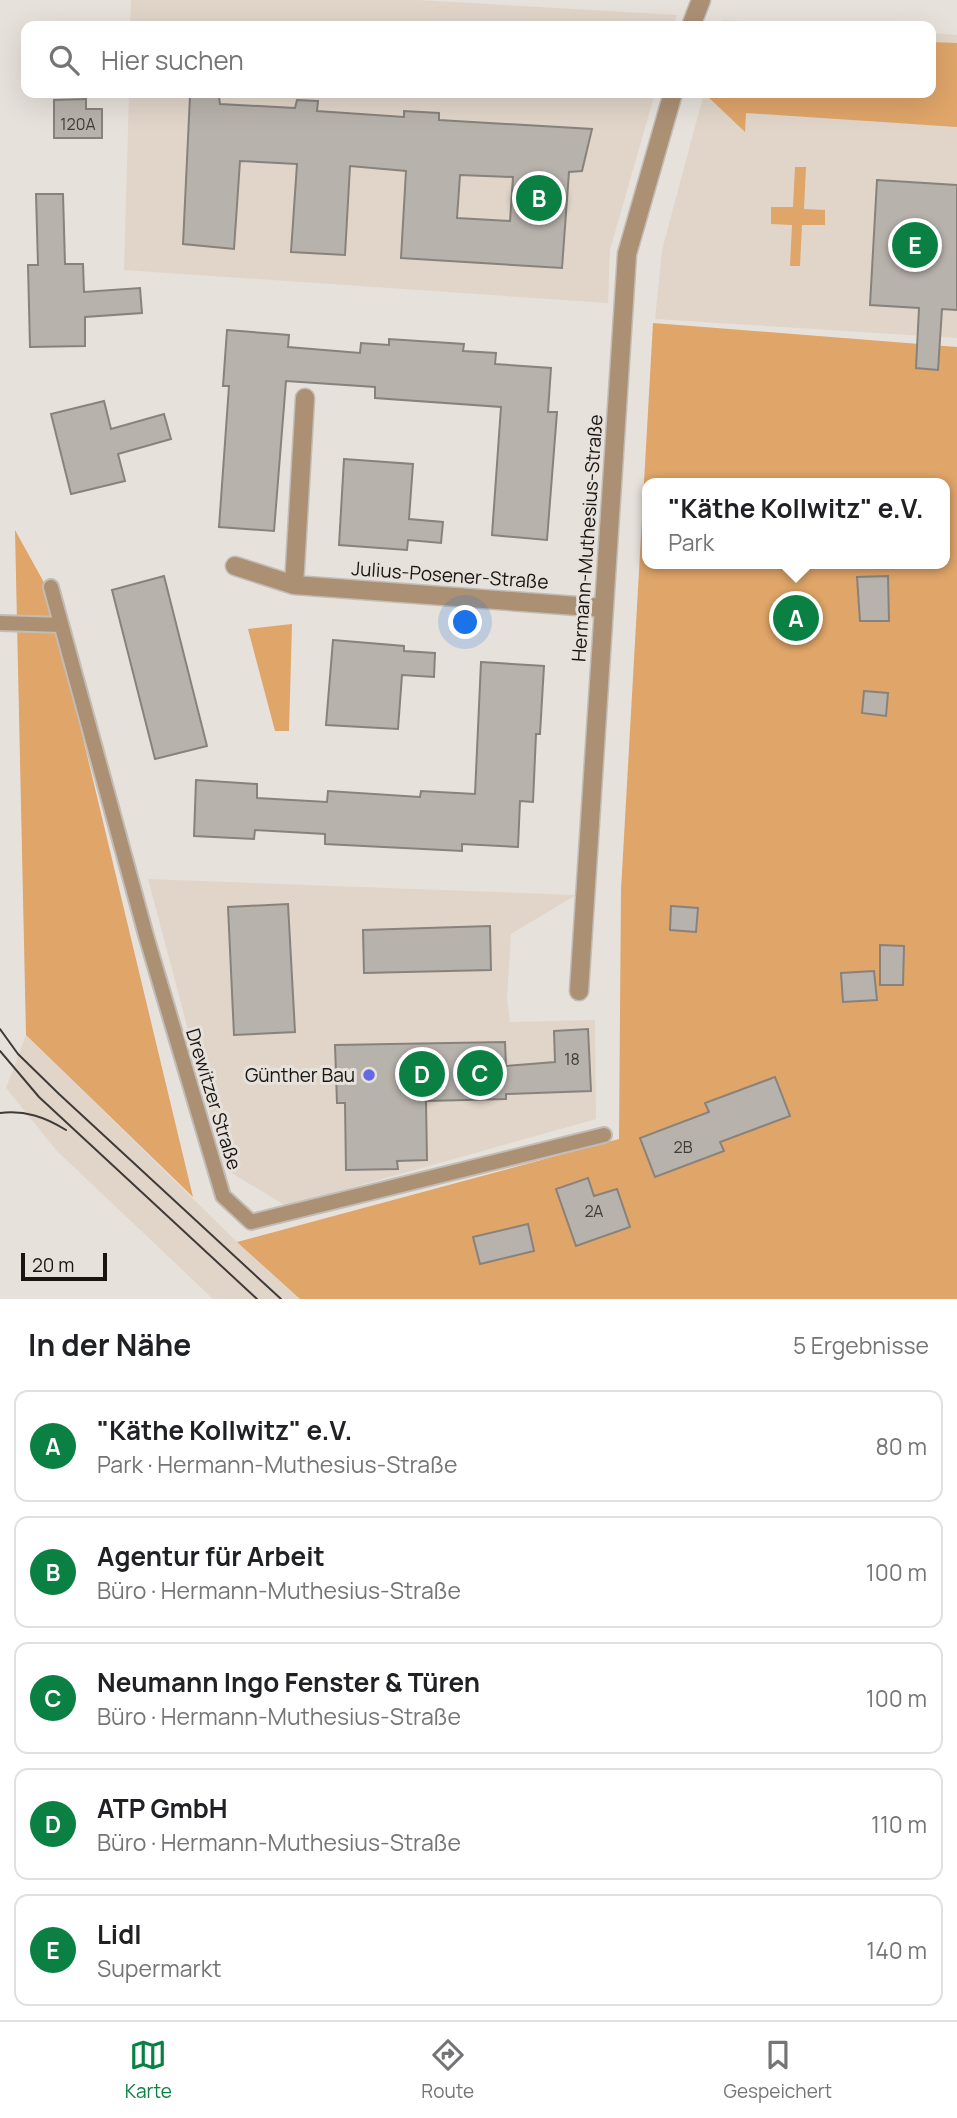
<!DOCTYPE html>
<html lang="de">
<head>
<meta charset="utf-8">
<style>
  :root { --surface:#fff; --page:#f6f6f6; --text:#202124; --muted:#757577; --line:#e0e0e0; --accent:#0b8043 }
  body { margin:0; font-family:Manrope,sans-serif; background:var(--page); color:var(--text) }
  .scale { position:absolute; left:21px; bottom:18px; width:86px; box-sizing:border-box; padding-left:7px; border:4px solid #181513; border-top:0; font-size:19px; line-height:24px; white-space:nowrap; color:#181513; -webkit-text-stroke:5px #e7e1db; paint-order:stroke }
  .you { position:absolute; left:466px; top:623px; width:24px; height:24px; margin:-18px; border:5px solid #fff; border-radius:50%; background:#1a73e8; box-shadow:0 0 0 10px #1a73e833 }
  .badge { display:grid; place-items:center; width:46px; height:46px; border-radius:50%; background:var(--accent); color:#fff; font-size:23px; font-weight:700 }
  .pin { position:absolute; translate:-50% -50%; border:4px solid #fff; box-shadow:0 2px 7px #0006 }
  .popup { position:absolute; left:642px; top:478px; width:308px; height:91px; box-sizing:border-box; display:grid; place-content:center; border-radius:14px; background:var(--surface); filter:drop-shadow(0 2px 5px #0005); font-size:23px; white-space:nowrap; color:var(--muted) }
  .popup b { font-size:26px; color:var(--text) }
  .popup::after { content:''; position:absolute; left:50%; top:100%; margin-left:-14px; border:14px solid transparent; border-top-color:var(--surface) }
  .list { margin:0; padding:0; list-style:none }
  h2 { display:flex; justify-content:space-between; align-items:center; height:91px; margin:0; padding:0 28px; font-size:30px }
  h2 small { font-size:23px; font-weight:400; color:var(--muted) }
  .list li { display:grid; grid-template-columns:46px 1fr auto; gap:21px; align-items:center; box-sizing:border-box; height:112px; margin:0 14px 14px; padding:0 14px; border:2px solid var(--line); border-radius:14px }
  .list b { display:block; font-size:26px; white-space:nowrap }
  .list p { margin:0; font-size:23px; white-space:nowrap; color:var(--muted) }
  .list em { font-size:23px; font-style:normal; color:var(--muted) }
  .icon { flex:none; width:38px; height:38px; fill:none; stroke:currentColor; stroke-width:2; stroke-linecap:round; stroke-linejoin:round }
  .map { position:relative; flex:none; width:957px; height:1299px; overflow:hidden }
  .search { position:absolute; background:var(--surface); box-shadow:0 7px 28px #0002; left:21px; right:21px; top:21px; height:77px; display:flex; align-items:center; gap:18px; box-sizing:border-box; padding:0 24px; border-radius:14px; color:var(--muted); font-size:26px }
  .sheet { height:721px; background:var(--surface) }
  nav { display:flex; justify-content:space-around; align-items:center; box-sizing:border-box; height:98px; border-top:2px solid var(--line); background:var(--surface); font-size:19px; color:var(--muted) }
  nav a { display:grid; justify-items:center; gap:4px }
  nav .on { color:var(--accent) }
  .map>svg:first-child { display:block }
  .built { fill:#e1d5c9 }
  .green { fill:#dfa569; fill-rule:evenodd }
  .building { fill:#b8b2ac; stroke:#88827d; stroke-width:2; fill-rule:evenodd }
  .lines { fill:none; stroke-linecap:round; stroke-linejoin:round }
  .lane-casing { stroke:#c2bcb7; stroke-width:18 }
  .street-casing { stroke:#c2bcb7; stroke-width:21 }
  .lane { stroke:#ac9074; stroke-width:14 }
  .street { stroke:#ac9074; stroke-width:18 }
  .tram { stroke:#3e3b38; stroke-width:2 }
  .poi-dot { fill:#6369e2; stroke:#e7e1db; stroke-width:2.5 }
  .labels { text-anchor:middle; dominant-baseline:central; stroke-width:6; stroke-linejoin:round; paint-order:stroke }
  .number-label { font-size:16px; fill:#403c39 }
  .street-label { font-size:19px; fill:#181513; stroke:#e7e1db }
  .poi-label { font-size:19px; fill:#181513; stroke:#e7e1db; text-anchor:end }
</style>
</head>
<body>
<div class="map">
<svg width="957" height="1299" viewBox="0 0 957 1299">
  <rect width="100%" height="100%" fill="#e7e1db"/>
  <path class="built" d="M 131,0 L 419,0 L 677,15 L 674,26 L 130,26 Z
    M 723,20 L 817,26 L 722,26 Z
    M 931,33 L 957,35 L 957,338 L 655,319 L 662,250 L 704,93 L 931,93 Z
    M 129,93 L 655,93 L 610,250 L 608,303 L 124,270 Z
    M 148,879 L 576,895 L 511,934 L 507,998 L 510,1022 L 595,1020 L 596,1119 L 286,1206 L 225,1169 Z
    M 26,1035 L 237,1242 L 300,1299 L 213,1299 L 57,1151 L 6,1088 Z"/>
  <path class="green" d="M 931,42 L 957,43 L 957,127 L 746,113 L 745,132 L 704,93 L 931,93 Z
    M 795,167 L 806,167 L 804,209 L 825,210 L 825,225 L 802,225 L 800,266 L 790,266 L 792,225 L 771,224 L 771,207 L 793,207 Z
    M 653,323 L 957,347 L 957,1299 L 300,1299 L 237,1242 L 619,1139 L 621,890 ZM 647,483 L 945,483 L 945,564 L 647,564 Z
    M 15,530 L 47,588 L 193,1197 L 26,1035 Z
    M 292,624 L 289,731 L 275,731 L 248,629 Z"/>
  <path class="building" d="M 190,96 L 219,97 L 220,104 L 295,108 L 297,100 L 318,101 L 317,111 L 404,117 L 404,111 L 439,113 L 439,120 L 592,129 L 582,171 L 569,172 L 562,268 L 401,258 L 406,171 L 350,166 L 345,255 L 291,252 L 297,164 L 240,161 L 234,249 L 183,244 ZM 460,175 L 513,177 L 510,221 L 457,218 Z
    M 86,99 L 86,109 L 102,109 L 102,138 L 54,138 L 54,100 Z
    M 877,180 L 957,185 L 957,310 L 942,309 L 938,370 L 916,368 L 919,308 L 870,305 Z
    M 36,194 L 63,194 L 65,264 L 83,264 L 84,292 L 140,288 L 142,313 L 85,317 L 85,346 L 30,347 L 28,265 L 38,265 Z
    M 227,330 L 289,335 L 288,347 L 360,353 L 361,343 L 389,345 L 389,339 L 464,344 L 463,351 L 496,353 L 495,364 L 551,368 L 548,412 L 557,412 L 547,540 L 492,535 L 501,407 L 375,398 L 375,387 L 286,381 L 274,531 L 219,527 L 229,386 L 223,386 Z
    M 104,401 L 111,429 L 164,414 L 171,439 L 118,454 L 125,481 L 71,494 L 51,414 Z
    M 344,459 L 413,464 L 409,519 L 443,522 L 441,543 L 408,540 L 407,550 L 339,545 Z
    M 164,576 L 207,746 L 155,759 L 112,590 Z
    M 888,576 L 889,621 L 860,621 L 857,577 Z
    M 333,640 L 404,646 L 404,651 L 435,653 L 434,677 L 402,675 L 398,729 L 326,725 Z
    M 481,662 L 544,666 L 540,734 L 536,734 L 533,802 L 520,801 L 518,847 L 462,844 L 462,851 L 325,844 L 325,834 L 255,830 L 254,839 L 194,836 L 196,780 L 257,784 L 257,798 L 327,802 L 328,791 L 420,797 L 421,791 L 475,794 Z
    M 864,691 L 888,693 L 886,716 L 862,713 Z
    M 288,904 L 295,1032 L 234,1035 L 228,907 Z
    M 671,906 L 698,908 L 696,932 L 670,930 Z
    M 490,926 L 491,970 L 364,973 L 363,930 Z
    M 880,945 L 904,946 L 903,985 L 880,985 Z
    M 874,971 L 877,1000 L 843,1002 L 841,973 Z
    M 588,1029 L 591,1091 L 506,1094 L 506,1099 L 426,1101 L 427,1160 L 397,1161 L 398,1169 L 346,1170 L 345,1103 L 337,1103 L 335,1045 L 505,1042 L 506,1066 L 555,1062 L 554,1031 Z
    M 775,1077 L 790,1116 L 720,1142 L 724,1151 L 655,1177 L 640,1138 L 709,1112 L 705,1103 Z
    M 588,1178 L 594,1196 L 617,1189 L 630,1227 L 576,1246 L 556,1189 Z
    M 528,1224 L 534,1251 L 480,1264 L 473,1237 Z"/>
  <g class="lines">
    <defs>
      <path id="lane" d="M 51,587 L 147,939 L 223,1196 L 251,1222 L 604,1135
        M 0,623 L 61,625"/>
      <path id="street" d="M 691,26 L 701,0
        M 235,566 L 294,585 L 604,608
        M 294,585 L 305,398
        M 579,991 L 627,254 L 673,93"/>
    </defs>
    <use href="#lane" class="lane-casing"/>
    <use href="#street" class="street-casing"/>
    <use href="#lane" class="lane"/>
    <use href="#street" class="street"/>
    <path class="tram" d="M 0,1029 L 18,1054 L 59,1094 L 281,1299
      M 0,1051 L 39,1097 L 257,1299
      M 0,1113 C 25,1110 45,1117 66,1130"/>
  </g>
  <circle class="poi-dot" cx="369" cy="1075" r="7"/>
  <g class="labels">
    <g class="number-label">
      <text x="78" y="124">120A</text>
      <text x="572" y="1059">18</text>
      <text x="683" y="1147">2B</text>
      <text x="594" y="1211">2A</text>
    </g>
    <g class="street-label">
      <text transform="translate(587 538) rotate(-86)">Hermann-Muthesius-Straße</text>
      <text transform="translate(450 575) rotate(4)">Julius-Posener-Straße</text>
      <text transform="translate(214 1099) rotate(73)">Drewitzer Straße</text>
    </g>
    <g class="poi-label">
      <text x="355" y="1075">Günther Bau</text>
    </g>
  </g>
</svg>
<div class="scale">20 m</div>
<div class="you"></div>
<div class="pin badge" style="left:796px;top:618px">A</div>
<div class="popup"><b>&quot;Käthe Kollwitz&quot; e.V.</b>Park</div>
<div class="pin badge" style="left:539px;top:198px">B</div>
<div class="pin badge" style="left:480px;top:1073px">C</div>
<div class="pin badge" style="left:422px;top:1074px">D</div>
<div class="pin badge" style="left:915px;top:245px">E</div>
<div class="search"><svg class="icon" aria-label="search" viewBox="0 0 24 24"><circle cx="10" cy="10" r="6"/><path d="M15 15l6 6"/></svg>Hier suchen</div>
</div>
<section class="sheet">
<h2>In der Nähe<small>5 Ergebnisse</small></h2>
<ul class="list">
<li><span class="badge">A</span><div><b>&quot;Käthe Kollwitz&quot; e.V.</b><p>Park · Hermann-Muthesius-Straße</p></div><em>80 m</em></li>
<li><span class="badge">B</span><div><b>Agentur für Arbeit</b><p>Büro · Hermann-Muthesius-Straße</p></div><em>100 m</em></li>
<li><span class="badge">C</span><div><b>Neumann Ingo Fenster &amp; Türen</b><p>Büro · Hermann-Muthesius-Straße</p></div><em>100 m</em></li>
<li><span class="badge">D</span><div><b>ATP GmbH</b><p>Büro · Hermann-Muthesius-Straße</p></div><em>110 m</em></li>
<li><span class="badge">E</span><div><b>Lidl</b><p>Supermarkt</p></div><em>140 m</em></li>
</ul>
</section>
<nav>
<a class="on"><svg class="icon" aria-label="map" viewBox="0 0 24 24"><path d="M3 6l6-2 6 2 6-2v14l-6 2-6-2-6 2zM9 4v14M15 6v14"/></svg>Karte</a>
<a><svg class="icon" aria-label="directions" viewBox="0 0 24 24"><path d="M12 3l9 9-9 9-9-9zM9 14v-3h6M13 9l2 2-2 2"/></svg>Route</a>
<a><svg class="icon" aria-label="saved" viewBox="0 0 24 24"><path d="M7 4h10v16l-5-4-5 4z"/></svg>Gespeichert</a>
</nav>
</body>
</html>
